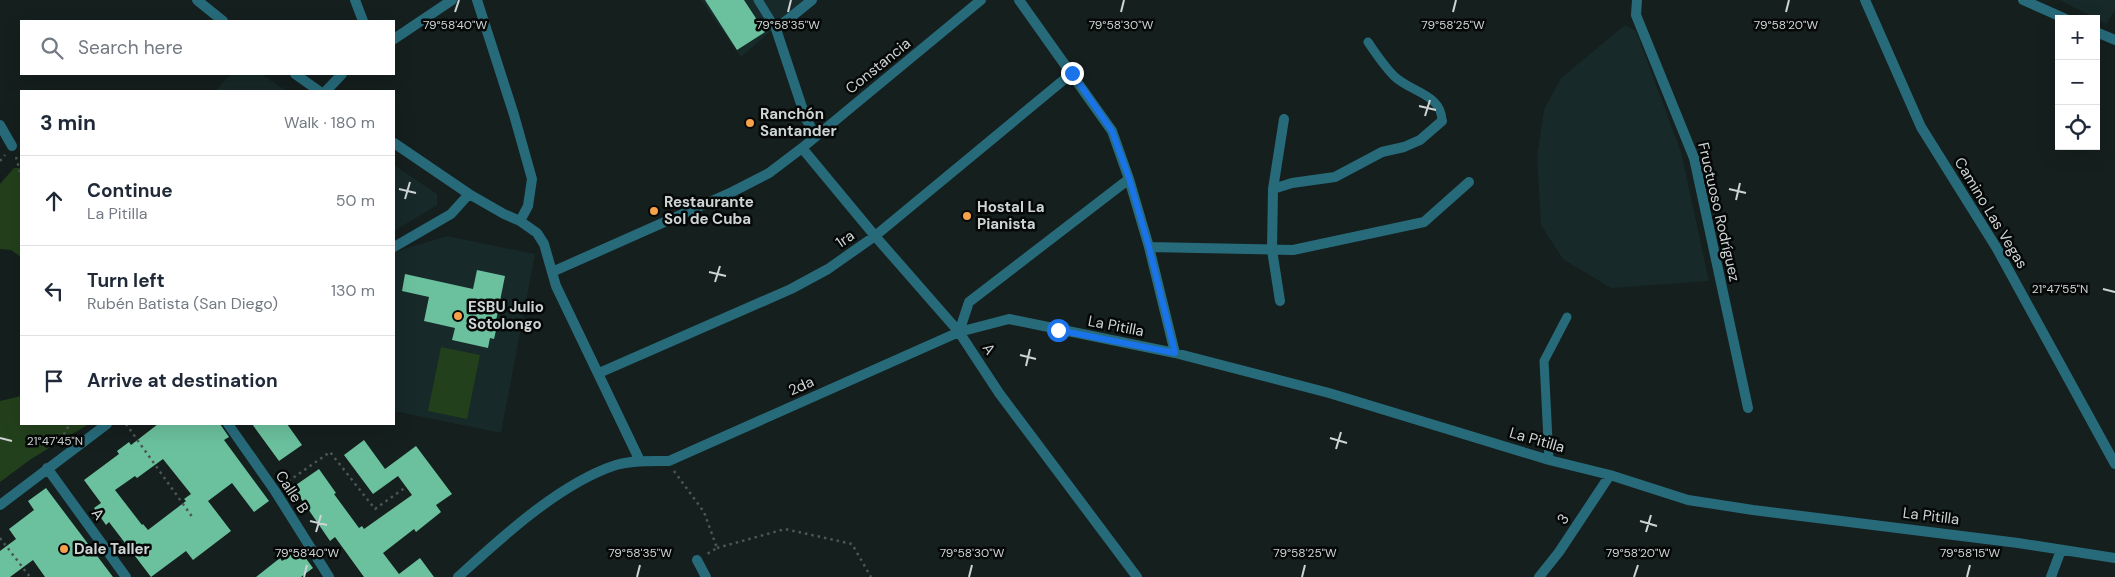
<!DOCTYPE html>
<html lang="en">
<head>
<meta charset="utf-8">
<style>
  :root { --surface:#fff; --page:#f6f6f7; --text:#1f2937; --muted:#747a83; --line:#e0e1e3 }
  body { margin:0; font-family:"DM Sans",sans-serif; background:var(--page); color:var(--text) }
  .controls { position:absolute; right:15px; top:15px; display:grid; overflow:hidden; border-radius:0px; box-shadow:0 5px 20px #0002 }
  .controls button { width:45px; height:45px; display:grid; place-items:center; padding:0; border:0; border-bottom:1px solid var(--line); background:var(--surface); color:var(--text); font:25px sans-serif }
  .stop { position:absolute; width:15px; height:15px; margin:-11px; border:4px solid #1a73e8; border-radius:50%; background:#fff }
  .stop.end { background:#1a73e8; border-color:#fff; box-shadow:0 1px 5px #0008 }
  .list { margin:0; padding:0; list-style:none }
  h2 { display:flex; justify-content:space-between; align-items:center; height:65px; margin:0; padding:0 20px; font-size:21px }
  h2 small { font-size:16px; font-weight:400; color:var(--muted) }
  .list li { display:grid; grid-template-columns:32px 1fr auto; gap:15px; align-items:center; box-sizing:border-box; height:90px; padding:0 20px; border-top:1px solid var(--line) }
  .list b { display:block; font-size:19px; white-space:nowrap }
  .list p { margin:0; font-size:16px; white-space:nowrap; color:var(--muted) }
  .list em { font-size:16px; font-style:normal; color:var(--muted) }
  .icon { flex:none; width:28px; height:28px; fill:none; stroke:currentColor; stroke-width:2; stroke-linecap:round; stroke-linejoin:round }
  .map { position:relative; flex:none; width:2115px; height:577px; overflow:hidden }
  .search { position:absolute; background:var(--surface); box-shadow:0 5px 20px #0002; left:20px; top:20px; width:375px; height:55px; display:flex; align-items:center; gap:12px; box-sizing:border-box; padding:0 18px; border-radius:0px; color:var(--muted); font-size:19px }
  .panel { position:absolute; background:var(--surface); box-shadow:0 5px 20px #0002; left:20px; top:90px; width:375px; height:335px; border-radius:0px }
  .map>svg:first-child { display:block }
  .built { fill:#172928 }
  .green { fill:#23401c }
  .building { fill:#6bc19e; fill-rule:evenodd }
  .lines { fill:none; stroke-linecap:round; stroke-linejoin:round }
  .path { stroke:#4d5655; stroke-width:2.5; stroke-dasharray:2.5 4; stroke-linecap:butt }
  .service { stroke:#276b7b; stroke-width:9 }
  .minor { stroke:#276b7b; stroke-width:10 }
  .route { stroke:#1a73e8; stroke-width:6 }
  .ticks { fill:none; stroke:#ced4d4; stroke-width:2 }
  .poi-dot { fill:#f8a14b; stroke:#050807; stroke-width:2 }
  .labels { text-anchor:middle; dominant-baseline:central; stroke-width:5; stroke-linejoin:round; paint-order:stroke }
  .street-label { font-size:15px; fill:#ced4d4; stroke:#050807 }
  .poi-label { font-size:15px; font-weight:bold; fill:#ced4d4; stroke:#050807; text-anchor:start }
  .ticks-label { font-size:12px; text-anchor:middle; fill:#ced4d4; stroke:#050807; stroke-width:5; stroke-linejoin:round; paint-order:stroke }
</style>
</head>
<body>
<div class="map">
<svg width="2115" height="577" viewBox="0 0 2115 577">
  <rect width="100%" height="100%" fill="#151f1e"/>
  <path class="built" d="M 701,0 L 807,0 L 741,57 Z
    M 2060,0 L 2115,0 L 2115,11 L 2106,24 Z
    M 1625,25 L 1636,31 L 1681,152 L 1709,281 L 1611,288 L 1563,259 L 1541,225 L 1537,157 L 1544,110 L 1561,78 Z
    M 231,74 L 261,74 L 287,91 L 215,91 Z
    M 394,165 L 437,194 L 437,205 L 394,231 Z
    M 447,236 L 535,254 L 501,433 L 394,411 L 394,252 Z"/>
  <path class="green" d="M 14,168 L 21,168 L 21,257 L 11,250 L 0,249 L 0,184 Z
    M 441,347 L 480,355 L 467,419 L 428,411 Z
    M 21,396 L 21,424 L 89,424 L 31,459 L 0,482 L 0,401 Z"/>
  <path class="building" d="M 705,0 L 744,0 L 765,32 L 737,50 Z
    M 477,270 L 505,276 L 496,321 L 498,322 L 494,339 L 490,338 L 488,348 L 452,340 L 455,328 L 424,321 L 429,297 L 402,291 L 405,274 L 473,289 Z
    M 158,424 L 220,424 L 229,437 L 224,440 L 269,501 L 254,512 L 232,483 L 208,501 L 231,531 L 193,560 L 186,551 L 151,577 L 109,522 L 106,525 L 94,508 L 101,503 L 84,480 L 119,454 L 117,451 L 129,442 L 131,445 ZM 163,459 L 191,494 L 184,499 L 186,501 L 148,530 L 143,524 L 142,525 L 115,490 L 135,476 L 137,478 Z
    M 252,424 L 287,424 L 302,445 L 279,461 Z
    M 364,440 L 385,469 L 416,446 L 452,494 L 436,505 L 441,512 L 416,532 L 414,529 L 383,553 L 399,574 L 420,558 L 434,577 L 364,577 L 335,537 L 330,541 L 293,487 L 319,469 L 336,493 L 334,494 L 359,528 L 362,526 L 364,529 L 412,495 L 398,476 L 373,494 L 344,455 Z
    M 46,488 L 113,577 L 45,577 L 33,560 L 10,577 L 0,577 L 0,551 L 16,539 L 9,529 L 34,510 L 28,501 Z
    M 299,549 L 313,568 L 301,577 L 256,577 L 280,558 L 282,561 Z"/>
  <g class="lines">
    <path class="path" d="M 16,157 L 21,176
      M 0,161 L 5,155
      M 126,424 L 193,518
      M 64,441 L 64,434 L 70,424
      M 674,471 L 704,512 L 717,548 L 707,554
      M 283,485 L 330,452 L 375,509 L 406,487
      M 0,538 L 30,577
      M 717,548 L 785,529 L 852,544 L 871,577"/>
    <path class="service" d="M 758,0 L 776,29
      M 1368,42 C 1376,54 1384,66 1394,76 C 1410,92 1442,94 1442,121
      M 1549,460 L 1544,361 L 1567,317"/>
    <path class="minor" d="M 197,0 L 223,21
      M 355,0 L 363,21
      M 477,0 L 514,115 L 532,179 L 528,206 L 520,221
      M 812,0 L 776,29 L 806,119 L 816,136
      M 1019,0 L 1112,131 L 1129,179 L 1149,247 L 1175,353
      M 1637,0 L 1636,15 L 1694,158 L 1748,408
      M 1865,0 L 1921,127 L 1996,247 L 2115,464
      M 2023,0 L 2066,19
      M 2096,32 L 2115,40
      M 394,39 L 452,0
      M 295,74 L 319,91
      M 326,91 L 342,74
      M 0,125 L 12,146
      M 394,143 L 469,194 L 504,214 L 520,221 L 537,233 L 544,244 L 556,286 L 640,461
      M 802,148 L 875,236 L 959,332 L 999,393 L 1137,577
      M 1273,189 L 1292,183 L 1335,177 L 1382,152 L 1404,147 L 1420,140 L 1442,121
      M 394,247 L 451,214 L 469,194
      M 1149,247 L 1293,250 L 1424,222 L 1469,182
      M 552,272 L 732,192 L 769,173 L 802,148 L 981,0
      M 1280,301 L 1272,250 L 1273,189 L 1284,119
      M 959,332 L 969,302 L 1129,179
      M 599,373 L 791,289 L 828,269 L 875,236 L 1072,73
      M 228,424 L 275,491 L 329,577
      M 47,468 L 126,577
      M 0,505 L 107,424
      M 697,560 L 706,577
      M 458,577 C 501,538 560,483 616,465 C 633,460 652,461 669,461 L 959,332 L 1009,319 L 1175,353 L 1329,393 L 1549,460 L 1610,475 L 1688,500 L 1753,510 L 2018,543 L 2115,558
      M 1539,577 L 1559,552 L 1610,475
      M 2051,577 L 2061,550"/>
  </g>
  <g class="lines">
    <path class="route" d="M 1058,330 L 1175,353 L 1149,247 L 1129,178 L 1112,131 L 1072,73"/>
  </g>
  <path class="ticks" d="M 455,12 L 459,0M 788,12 L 791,0M 1121,12 L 1124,0M 1453,12 L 1456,0M 1786,12 L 1789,0M 1419,106 L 1436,110M 1425,116 L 1430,100M 399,189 L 416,193M 1729,189 L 1746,193M 405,199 L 410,182M 1736,200 L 1740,183M 709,272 L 726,276M 715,282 L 720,266M 2103,289 L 2115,292M 1020,355 L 1036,359M 1026,366 L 1030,349M 0,438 L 12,441M 1330,438 L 1347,443M 1336,449 L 1341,432M 310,521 L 327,525M 1640,521 L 1657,526M 316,532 L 321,515M 1646,532 L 1651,515M 304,577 L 307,565M 637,577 L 640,565M 969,577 L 972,565M 1302,577 L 1305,565M 1634,577 L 1638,565M 1967,577 L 1970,565"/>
  <g class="poi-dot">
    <circle cx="750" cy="123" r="5"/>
    <circle cx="654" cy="211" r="5"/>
    <circle cx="967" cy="216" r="5"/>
    <circle cx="458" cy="316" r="5"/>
    <circle cx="64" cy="549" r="5"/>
  </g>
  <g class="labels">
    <g class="street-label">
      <text transform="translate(878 66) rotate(-39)">Constancia</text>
      <text transform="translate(1719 212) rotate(77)">Fructuoso Rodríguez</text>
      <text transform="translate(1991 213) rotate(59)">Camino Las Vegas</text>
      <text transform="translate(845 239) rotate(-35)">1ra</text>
      <text transform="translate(1116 326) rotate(11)">La Pitilla</text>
      <text transform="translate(989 349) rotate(57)">A</text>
      <text transform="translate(801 386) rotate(-24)">2da</text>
      <text transform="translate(1537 440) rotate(16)">La Pitilla</text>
      <text transform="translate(292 492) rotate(57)">Calle B</text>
      <text transform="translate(98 514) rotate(54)">A</text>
      <text transform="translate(1931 516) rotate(7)">La Pitilla</text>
      <text transform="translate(1563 519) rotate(-56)">3</text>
    </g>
    <g class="poi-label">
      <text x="760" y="114">Ranchón<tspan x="760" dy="17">Santander</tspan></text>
      <text x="664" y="202">Restaurante<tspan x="664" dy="17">Sol de Cuba</tspan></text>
      <text x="977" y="207">Hostal La<tspan x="977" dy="17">Pianista</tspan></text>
      <text x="468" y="307">ESBU Julio<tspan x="468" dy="17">Sotolongo</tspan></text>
      <text x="74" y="549">Dale Taller</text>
    </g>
  </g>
  <g class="ticks-label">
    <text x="455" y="29">79°58'40"W</text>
    <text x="788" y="29">79°58'35"W</text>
    <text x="1121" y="29">79°58'30"W</text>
    <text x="1453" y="29">79°58'25"W</text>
    <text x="1786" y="29">79°58'20"W</text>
    <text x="2060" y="293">21°47'55"N</text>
    <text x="55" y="445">21°47'45"N</text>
    <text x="307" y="557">79°58'40"W</text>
    <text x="640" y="557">79°58'35"W</text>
    <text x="972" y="557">79°58'30"W</text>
    <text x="1305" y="557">79°58'25"W</text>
    <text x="1638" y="557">79°58'20"W</text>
    <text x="1970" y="557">79°58'15"W</text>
  </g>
</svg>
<div class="controls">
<button>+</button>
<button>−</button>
<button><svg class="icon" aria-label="locate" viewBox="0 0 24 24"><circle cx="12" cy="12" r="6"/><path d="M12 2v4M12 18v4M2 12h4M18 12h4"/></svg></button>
</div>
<div class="stop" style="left:1058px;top:330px"></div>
<div class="stop end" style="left:1072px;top:73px"></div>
<div class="search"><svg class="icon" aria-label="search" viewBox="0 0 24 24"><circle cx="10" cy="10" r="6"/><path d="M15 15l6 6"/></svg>Search here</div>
<section class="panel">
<h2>3 min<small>Walk · 180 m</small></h2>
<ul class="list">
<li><svg class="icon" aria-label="ahead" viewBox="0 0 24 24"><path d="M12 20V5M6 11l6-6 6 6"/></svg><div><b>Continue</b><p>La Pitilla</p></div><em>50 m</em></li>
<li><svg class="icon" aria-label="left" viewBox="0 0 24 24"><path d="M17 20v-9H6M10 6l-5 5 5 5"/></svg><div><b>Turn left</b><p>Rubén Batista (San Diego)</p></div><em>130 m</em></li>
<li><svg class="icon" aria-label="arrive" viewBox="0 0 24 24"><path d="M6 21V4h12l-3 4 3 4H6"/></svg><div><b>Arrive at destination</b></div></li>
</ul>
</section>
</div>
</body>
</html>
